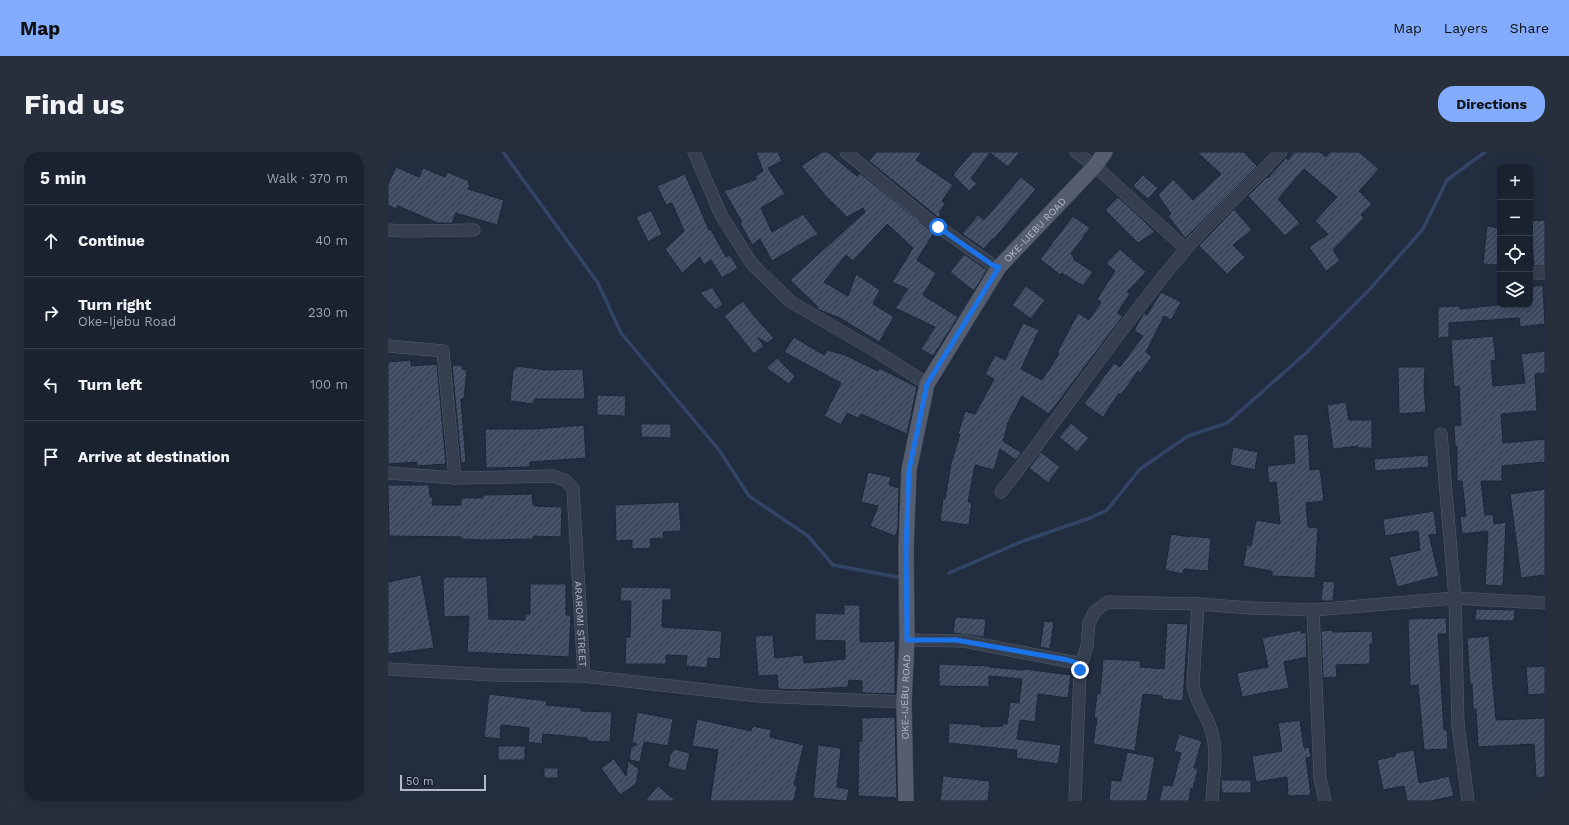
<!DOCTYPE html>
<html lang="en">
<head>
<meta charset="utf-8">
<style>
  :root { --surface:#1a2230; --page:#272f3c; --text:#f1f3f6; --muted:#9fa4ab; --line:#383f4c; --accent:#83acff }
  body { margin:0; font-family:"Work Sans",sans-serif; background:var(--page); color:var(--text) }
  .controls { position:absolute; right:12px; top:12px; display:grid; overflow:hidden; border-radius:8px; box-shadow:0 4px 16px #0002 }
  .controls button { width:36px; height:36px; display:grid; place-items:center; padding:0; border:0; border-bottom:1px solid var(--line); background:var(--surface); color:var(--text); font:20px sans-serif }
  .scale { position:absolute; left:12px; bottom:10px; width:86px; box-sizing:border-box; padding-left:4px; border:2px solid #b2bacb; border-top:0; font-size:11px; line-height:14px; white-space:nowrap; color:#b2bacb; -webkit-text-stroke:3px #1b2435; paint-order:stroke }
  .stop { position:absolute; width:12px; height:12px; margin:-9px; border:3px solid #1a73e8; border-radius:50%; background:#fff }
  .stop.end { background:#1a73e8; border-color:#fff; box-shadow:0 1px 4px #0008 }
  .list { margin:0; padding:0; list-style:none }
  h2 { display:flex; justify-content:space-between; align-items:center; height:52px; margin:0; padding:0 16px; font-size:17px }
  h2 small { font-size:13px; font-weight:400; color:var(--muted) }
  .list li { display:grid; grid-template-columns:26px 1fr auto; gap:12px; align-items:center; box-sizing:border-box; height:72px; padding:0 16px; border-top:1px solid var(--line) }
  .list b { display:block; font-size:15px; white-space:nowrap }
  .list p { margin:0; font-size:13px; white-space:nowrap; color:var(--muted) }
  .list em { font-size:13px; font-style:normal; color:var(--muted) }
  .icon { flex:none; width:22px; height:22px; fill:none; stroke:currentColor; stroke-width:2; stroke-linecap:round; stroke-linejoin:round }
  .map { position:relative; flex:none; width:1157px; height:649px; overflow:hidden; border-radius:16px }
  header { display:flex; align-items:center; gap:24px; box-sizing:border-box; height:56px; padding:0 20px; background:var(--accent); color:#111 }
  header strong { font-size:19px }
  nav { display:flex; gap:22px; margin-inline-start:auto; font-size:14px }
  .intro { display:flex; align-items:center; justify-content:space-between; box-sizing:border-box; height:96px; padding:0 24px }
  h1 { margin:0; font-size:28px }
  .button { padding:10px 18px; border-radius:16px; background:var(--accent); color:#111; font-size:14px; font-weight:700 }
  main { display:flex; gap:24px; padding:0 24px }
  aside { flex:1; background:var(--surface); border-radius:16px; box-shadow:0 4px 16px #0002 }
  .map>svg:first-child { display:block }
  .lines { fill:none; stroke-linecap:round; stroke-linejoin:round }
  .stream { stroke:#324567; stroke-width:3.5 }
  .building { fill:url(#building-hatch); stroke:#1d2637 }
  .minor-casing { stroke:#545d6e; stroke-width:13 }
  .major-casing { stroke:#3f4859; stroke-width:16 }
  .minor { stroke:#363f50; stroke-width:12 }
  .major { stroke:#545e70; stroke-width:15 }
  .route { stroke:#1a73e8; stroke-width:5 }
  .labels { text-anchor:middle; dominant-baseline:central; stroke-width:3; stroke-linejoin:round; paint-order:stroke }
  .street-label { font-size:10px; fill:#b2bacb; stroke:#1b2435 }
</style>
</head>
<body>
<header>
<strong>Map</strong>
<nav><a>Map</a><a>Layers</a><a>Share</a></nav>
</header>
<div class="intro"><h1>Find us</h1><a class="button">Directions</a></div>
<main>
<aside>
<h2>5 min<small>Walk · 370 m</small></h2>
<ul class="list">
<li><svg class="icon" aria-label="ahead" viewBox="0 0 24 24"><path d="M12 20V5M6 11l6-6 6 6"/></svg><div><b>Continue</b></div><em>40 m</em></li>
<li><svg class="icon" aria-label="right" viewBox="0 0 24 24"><path d="M7 20v-9h11M14 6l5 5-5 5"/></svg><div><b>Turn right</b><p>Oke-Ijebu Road</p></div><em>230 m</em></li>
<li><svg class="icon" aria-label="left" viewBox="0 0 24 24"><path d="M17 20v-9H6M10 6l-5 5 5 5"/></svg><div><b>Turn left</b></div><em>100 m</em></li>
<li><svg class="icon" aria-label="arrive" viewBox="0 0 24 24"><path d="M6 21V4h12l-3 4 3 4H6"/></svg><div><b>Arrive at destination</b></div></li>
</ul>
</aside>
<div class="map">
<svg width="1157" height="649" viewBox="0 0 1157 649">
  <defs>
    <pattern id="building-hatch" width="6" height="6" patternUnits="userSpaceOnUse"><rect width="6" height="6" fill="#3d4a60"/><path d="M-1 1l2-2M0 6l6-6M5 7l2-2" fill="none" stroke="#576275"/></pattern>
  </defs>
  <rect width="100%" height="100%" fill="#222d40"/>
  <g class="lines">
    <path class="stream" d="M 115,0 L 210,131 L 233,181 L 331,298 L 361,344 L 420,384 L 445,413 L 515,426
      M 561,421 L 635,389 L 702,366 L 719,358 L 752,317 L 800,284 L 839,271 L 918,201 L 982,137 L 1035,77 L 1059,28 L 1097,0"/>
  </g>
  <path class="building" d="M 368,0 L 390,0 L 394,9 L 380,16 L 397,42 L 373,56 L 384,80 L 415,62 L 430,82 L 384,109 L 372,87 L 364,93 L 352,71 L 354,70 L 336,39 L 369,27 L 367,24 L 375,19 Z
    M 434,0 L 440,0 L 469,24 L 472,21 L 546,81 L 529,108 L 548,121 L 535,143 L 570,165 L 545,204 L 533,197 L 547,175 L 507,156 L 520,137 L 504,130 L 525,96 L 499,72 L 465,109 L 458,103 L 436,130 L 460,144 L 468,122 L 492,138 L 485,152 L 506,165 L 491,190 L 452,166 L 429,157 L 430,155 L 402,128 L 477,60 L 475,56 L 459,65 L 436,42 L 413,14 Z
    M 488,0 L 534,0 L 528,8 L 565,33 L 554,49 L 557,52 L 551,61 L 553,62 L 551,66 L 481,9 Z
    M 584,0 L 632,0 L 620,15 L 602,1 L 583,26 L 589,32 L 581,39 L 565,23 Z
    M 809,0 L 856,0 L 869,14 L 797,86 L 780,64 L 783,62 L 770,43 L 785,27 L 805,48 L 833,22 Z
    M 906,0 L 932,0 L 938,5 L 942,0 L 971,0 L 991,17 L 971,39 L 984,52 L 973,63 L 976,66 L 945,98 L 952,109 L 938,119 L 921,95 L 940,82 L 927,69 L 949,45 L 916,17 L 890,47 L 912,71 L 897,84 L 860,44 L 879,25 L 880,26 L 898,6 L 900,8 Z
    M 8,15 L 31,25 L 35,16 L 57,25 L 59,20 L 81,29 L 80,32 L 82,33 L 80,37 L 116,48 L 109,73 L 68,61 L 64,71 L 50,71 L 10,54 L 8,57 L 0,53 L 0,32 Z
    M 297,22 L 321,78 L 323,78 L 338,105 L 342,103 L 350,116 L 334,126 L 323,108 L 316,113 L 312,105 L 294,121 L 277,97 L 296,79 L 284,51 L 278,53 L 269,34 Z
    M 755,23 L 770,36 L 760,47 L 745,34 Z
    M 633,25 L 648,37 L 606,87 L 605,86 L 596,97 L 574,82 L 590,63 L 596,68 Z
    M 730,45 L 754,67 L 767,80 L 750,91 L 717,58 Z
    M 846,57 L 864,78 L 845,93 L 857,105 L 839,122 L 811,94 Z
    M 263,58 L 274,82 L 260,90 L 248,65 Z
    M 685,64 L 702,76 L 683,102 L 687,106 L 685,107 L 705,120 L 695,134 L 674,121 L 672,123 L 652,107 Z
    M 1157,68 L 1157,114 L 1146,114 L 1142,69 Z
    M 1099,74 L 1112,76 L 1110,113 L 1095,112 Z
    M 732,97 L 758,120 L 739,140 L 742,142 L 729,161 L 735,164 L 661,262 L 634,244 L 619,272 L 620,272 L 615,289 L 634,301 L 628,308 L 612,297 L 606,318 L 587,313 L 580,350 L 584,350 L 581,373 L 552,369 L 555,346 L 557,347 L 563,312 L 572,282 L 570,282 L 577,259 L 587,262 L 606,227 L 597,222 L 607,203 L 617,208 L 635,171 L 651,178 L 633,217 L 654,228 L 671,202 L 669,201 L 690,161 L 701,168 L 713,150 L 709,147 L 727,119 L 718,111 Z
    M 576,102 L 599,118 L 586,139 L 562,120 Z
    M 1155,133 L 1157,172 L 1132,175 L 1131,166 L 1061,171 L 1061,185 L 1050,186 L 1050,155 L 1071,154 L 1072,157 L 1109,153 L 1142,153 L 1142,135 Z
    M 638,134 L 657,148 L 643,167 L 624,153 Z
    M 324,135 L 335,152 L 328,158 L 312,141 Z
    M 773,140 L 793,150 L 783,168 L 776,164 L 758,200 L 764,205 L 752,221 L 750,219 L 733,243 L 731,241 L 715,265 L 696,252 L 726,211 L 732,215 L 755,184 L 746,179 L 754,164 L 756,161 L 759,163 Z
    M 355,149 L 366,164 L 386,186 L 379,191 L 370,186 L 376,194 L 366,202 L 336,164 Z
    M 1105,184 L 1108,208 L 1103,209 L 1105,234 L 1137,231 L 1133,202 L 1157,199 L 1157,221 L 1147,222 L 1149,259 L 1113,262 L 1115,291 L 1157,287 L 1157,310 L 1114,314 L 1114,329 L 1093,329 L 1097,363 L 1105,362 L 1106,372 L 1118,370 L 1115,434 L 1097,433 L 1100,379 L 1074,382 L 1072,365 L 1078,364 L 1074,329 L 1069,329 L 1069,294 L 1067,294 L 1066,274 L 1073,273 L 1071,234 L 1066,235 L 1063,188 Z
    M 406,185 L 436,203 L 439,198 L 457,203 L 490,219 L 491,216 L 529,235 L 519,282 L 473,262 L 470,266 L 459,261 L 453,273 L 436,264 L 453,231 L 396,200 Z
    M 389,206 L 407,224 L 401,232 L 378,216 Z
    M 23,208 L 23,214 L 49,212 L 58,312 L 29,314 L 29,310 L 0,312 L 0,210 Z
    M 64,213 L 74,213 L 74,217 L 79,218 L 76,247 L 73,247 L 78,310 L 73,311 Z
    M 128,214 L 159,218 L 195,217 L 197,247 L 147,247 L 145,252 L 122,249 L 125,217 L 127,217 Z
    M 1010,215 L 1037,215 L 1036,236 L 1038,260 L 1011,262 Z
    M 209,243 L 238,244 L 237,264 L 209,263 Z
    M 958,250 L 961,268 L 984,268 L 984,296 L 970,296 L 970,294 L 945,297 L 939,253 Z
    M 683,271 L 701,286 L 689,300 L 671,285 Z
    M 253,272 L 283,272 L 283,286 L 253,285 Z
    M 196,273 L 198,306 L 142,310 L 142,315 L 98,316 L 97,277 L 147,277 Z
    M 920,282 L 922,318 L 932,317 L 936,349 L 918,351 L 920,375 L 930,376 L 927,426 L 884,424 L 884,419 L 855,414 L 859,393 L 863,394 L 868,368 L 892,372 L 888,330 L 881,331 L 879,314 L 907,311 L 905,283 Z
    M 845,295 L 870,300 L 867,318 L 842,313 Z
    M 653,300 L 672,315 L 660,331 L 641,316 Z
    M 1040,303 L 1041,315 L 987,319 L 986,307 Z
    M 480,320 L 503,325 L 501,333 L 511,336 L 510,377 L 507,384 L 482,374 L 490,354 L 473,350 Z
    M 0,333 L 41,333 L 42,345 L 45,345 L 44,353 L 73,353 L 73,346 L 95,346 L 95,343 L 144,342 L 145,352 L 147,354 L 174,355 L 173,385 L 145,384 L 145,387 L 96,388 L 74,387 L 73,385 L 1,384 Z
    M 1157,337 L 1157,423 L 1133,426 L 1122,342 Z
    M 291,350 L 293,379 L 275,380 L 276,386 L 262,387 L 263,396 L 244,397 L 244,388 L 228,389 L 227,353 Z
    M 1046,359 L 1049,382 L 1041,383 L 1051,424 L 1009,435 L 1001,405 L 1032,398 L 1030,379 L 997,384 L 995,367 Z
    M 783,382 L 802,385 L 802,384 L 823,386 L 820,419 L 796,417 L 795,422 L 777,418 Z
    M 33,423 L 46,496 L 0,502 L 0,430 Z
    M 58,425 L 99,425 L 101,467 L 137,468 L 137,462 L 142,462 L 142,432 L 178,432 L 178,463 L 183,463 L 181,505 L 79,500 L 81,464 L 56,465 L 55,426 L 58,426 Z
    M 935,429 L 947,430 L 945,449 L 933,449 Z
    M 233,435 L 283,436 L 283,448 L 275,448 L 274,475 L 334,479 L 332,507 L 320,506 L 319,516 L 298,514 L 299,504 L 278,503 L 278,512 L 237,512 L 238,485 L 242,485 L 243,449 L 232,449 Z
    M 456,453 L 472,453 L 472,490 L 507,489 L 507,542 L 474,541 L 474,529 L 461,528 L 460,535 L 411,538 L 390,537 L 389,523 L 370,524 L 367,484 L 385,483 L 387,506 L 415,503 L 416,511 L 457,507 L 457,489 L 427,488 L 427,461 L 456,462 Z
    M 1088,457 L 1127,458 L 1126,469 L 1087,468 Z
    M 567,465 L 598,467 L 596,485 L 565,481 Z
    M 1058,466 L 1059,482 L 1050,482 L 1056,578 L 1059,578 L 1060,597 L 1036,598 L 1030,533 L 1022,534 L 1020,467 Z
    M 656,469 L 666,470 L 662,497 L 652,495 Z
    M 779,471 L 800,472 L 795,549 L 774,547 L 774,544 L 755,542 L 747,599 L 705,592 L 709,566 L 706,566 L 709,542 L 712,542 L 715,507 L 753,509 L 752,515 L 776,517 Z
    M 913,478 L 913,481 L 918,480 L 919,505 L 896,510 L 901,536 L 854,545 L 849,521 L 880,515 L 874,486 Z
    M 945,478 L 945,480 L 984,479 L 985,492 L 982,492 L 982,512 L 948,513 L 949,525 L 935,526 L 933,479 Z
    M 1101,484 L 1108,568 L 1157,566 L 1157,625 L 1148,626 L 1146,592 L 1090,595 L 1088,557 L 1085,557 L 1084,532 L 1082,532 L 1079,486 Z
    M 551,512 L 601,514 L 601,515 L 635,518 L 636,517 L 683,523 L 680,546 L 650,542 L 647,570 L 632,568 L 629,587 L 673,593 L 670,612 L 628,606 L 629,598 L 560,591 L 561,571 L 593,573 L 593,575 L 615,574 L 615,571 L 619,572 L 622,550 L 631,551 L 634,527 L 601,524 L 601,535 L 551,534 Z
    M 1157,514 L 1157,542 L 1140,543 L 1138,515 Z
    M 101,542 L 159,549 L 158,553 L 193,556 L 193,559 L 224,560 L 222,590 L 199,589 L 199,586 L 155,582 L 154,592 L 140,590 L 141,576 L 113,573 L 112,587 L 96,585 Z
    M 249,560 L 285,567 L 280,594 L 256,590 L 252,610 L 241,608 L 243,596 L 249,592 L 244,591 Z
    M 507,565 L 509,646 L 470,644 L 471,589 L 474,589 L 474,566 Z
    M 309,567 L 363,579 L 365,574 L 384,578 L 382,585 L 416,593 L 406,633 L 409,634 L 406,649 L 322,649 L 330,598 L 304,594 Z
    M 912,568 L 916,596 L 921,595 L 923,605 L 918,606 L 923,643 L 900,644 L 899,625 L 868,630 L 864,604 L 894,599 L 890,571 Z
    M 791,582 L 814,589 L 806,616 L 810,617 L 805,637 L 803,636 L 801,649 L 771,649 L 775,633 L 784,634 L 793,601 L 786,599 Z
    M 430,593 L 453,596 L 449,635 L 461,637 L 459,649 L 425,646 Z
    M 110,594 L 137,594 L 137,608 L 110,608 Z
    M 286,597 L 302,601 L 298,619 L 280,615 L 282,603 Z
    M 1026,598 L 1031,631 L 1061,624 L 1066,644 L 1043,649 L 1019,649 L 1016,634 L 995,638 L 989,608 L 1007,604 L 1007,601 Z
    M 739,600 L 767,605 L 759,649 L 721,649 L 723,628 L 733,629 Z
    M 226,607 L 238,624 L 240,609 L 251,617 L 248,632 L 232,643 L 213,616 Z
    M 156,616 L 170,616 L 170,626 L 156,626 Z
    M 555,624 L 602,629 L 600,649 L 552,649 Z
    M 833,628 L 863,628 L 863,641 L 834,641 Z
    M 270,634 L 288,649 L 257,649 Z"/>
  <g class="lines">
    <defs>
      <g id="minor">
        <path d="M 306,0 L 333,63 L 364,112 L 403,150 L 491,201 L 539,232"/>
        <path d="M 458,0 L 534,63 L 606,114 L 611,115"/>
        <path d="M 688,0 L 707,14 L 798,97"/>
        <path d="M 0,78 L 18,79 L 86,78"/>
        <path d="M 1148,121 L 1157,121"/>
        <path d="M 0,194 L 55,199 L 67,326"/>
        <path d="M 1053,282 L 1067,446 L 1070,573 L 1080,649"/>
        <path id="s1" d="M 0,321 L 67,326 L 166,324 L 178,329 L 185,337 L 196,524"/>
        <path d="M 613,340 C 676,260 732,175 798,97 C 828,63 862,32 893,0"/>
        <path d="M 810,452 L 805,532 C 807,551 820,564 824,581 C 830,602 825,627 824,649"/>
        <path d="M 925,458 L 932,626 L 937,649"/>
        <path d="M 519,488 L 576,489 L 689,511 L 692,518 L 687,649"/>
        <path d="M 689,511 L 695,507 L 699,494 L 701,471 L 707,459 L 720,450 L 810,452 L 863,456 L 925,458 L 1067,446 L 1157,451"/>
        <path d="M 0,517 L 107,523 L 196,524 L 370,544 L 516,550"/>
      </g>
      <g id="major">
        <path id="s2" d="M 518,649 L 516,550 L 519,488 L 518,397 L 521,318 L 539,232 L 611,115 L 707,14 L 717,0"/>
      </g>
    </defs>
    <use href="#minor" class="minor-casing"/>
    <use href="#major" class="major-casing"/>
    <use href="#minor" class="minor"/>
    <use href="#major" class="major"/>
  </g>
  <g class="lines">
    <path class="route" d="M 550,75 L 606,114 L 611,115 L 539,232 L 521,318 L 518,397 L 519,488 L 568,488 L 680,508 L 689,511 L 692,518"/>
  </g>
  <g class="labels">
    <g class="street-label">
      <text stroke="none"><textPath href="#s2" startOffset="608">OKE-IJEBU ROAD</textPath></text>
      <text stroke="none"><textPath href="#s1" startOffset="325">ARAROMI STREET</textPath></text>
      <text stroke="none"><textPath href="#s2" startOffset="104">OKE-IJEBU ROAD</textPath></text>
    </g>
  </g>
</svg>
<div class="controls">
<button>+</button>
<button>−</button>
<button><svg class="icon" aria-label="locate" viewBox="0 0 24 24"><circle cx="12" cy="12" r="6"/><path d="M12 2v4M12 18v4M2 12h4M18 12h4"/></svg></button>
<button><svg class="icon" aria-label="layers" viewBox="0 0 24 24"><path d="M12 4l9 5-9 5-9-5zM3 14l9 5 9-5"/></svg></button>
</div>
<div class="scale">50 m</div>
<div class="stop" style="left:550px;top:75px"></div>
<div class="stop end" style="left:692px;top:518px"></div>
</div>
</main>
</body>
</html>
